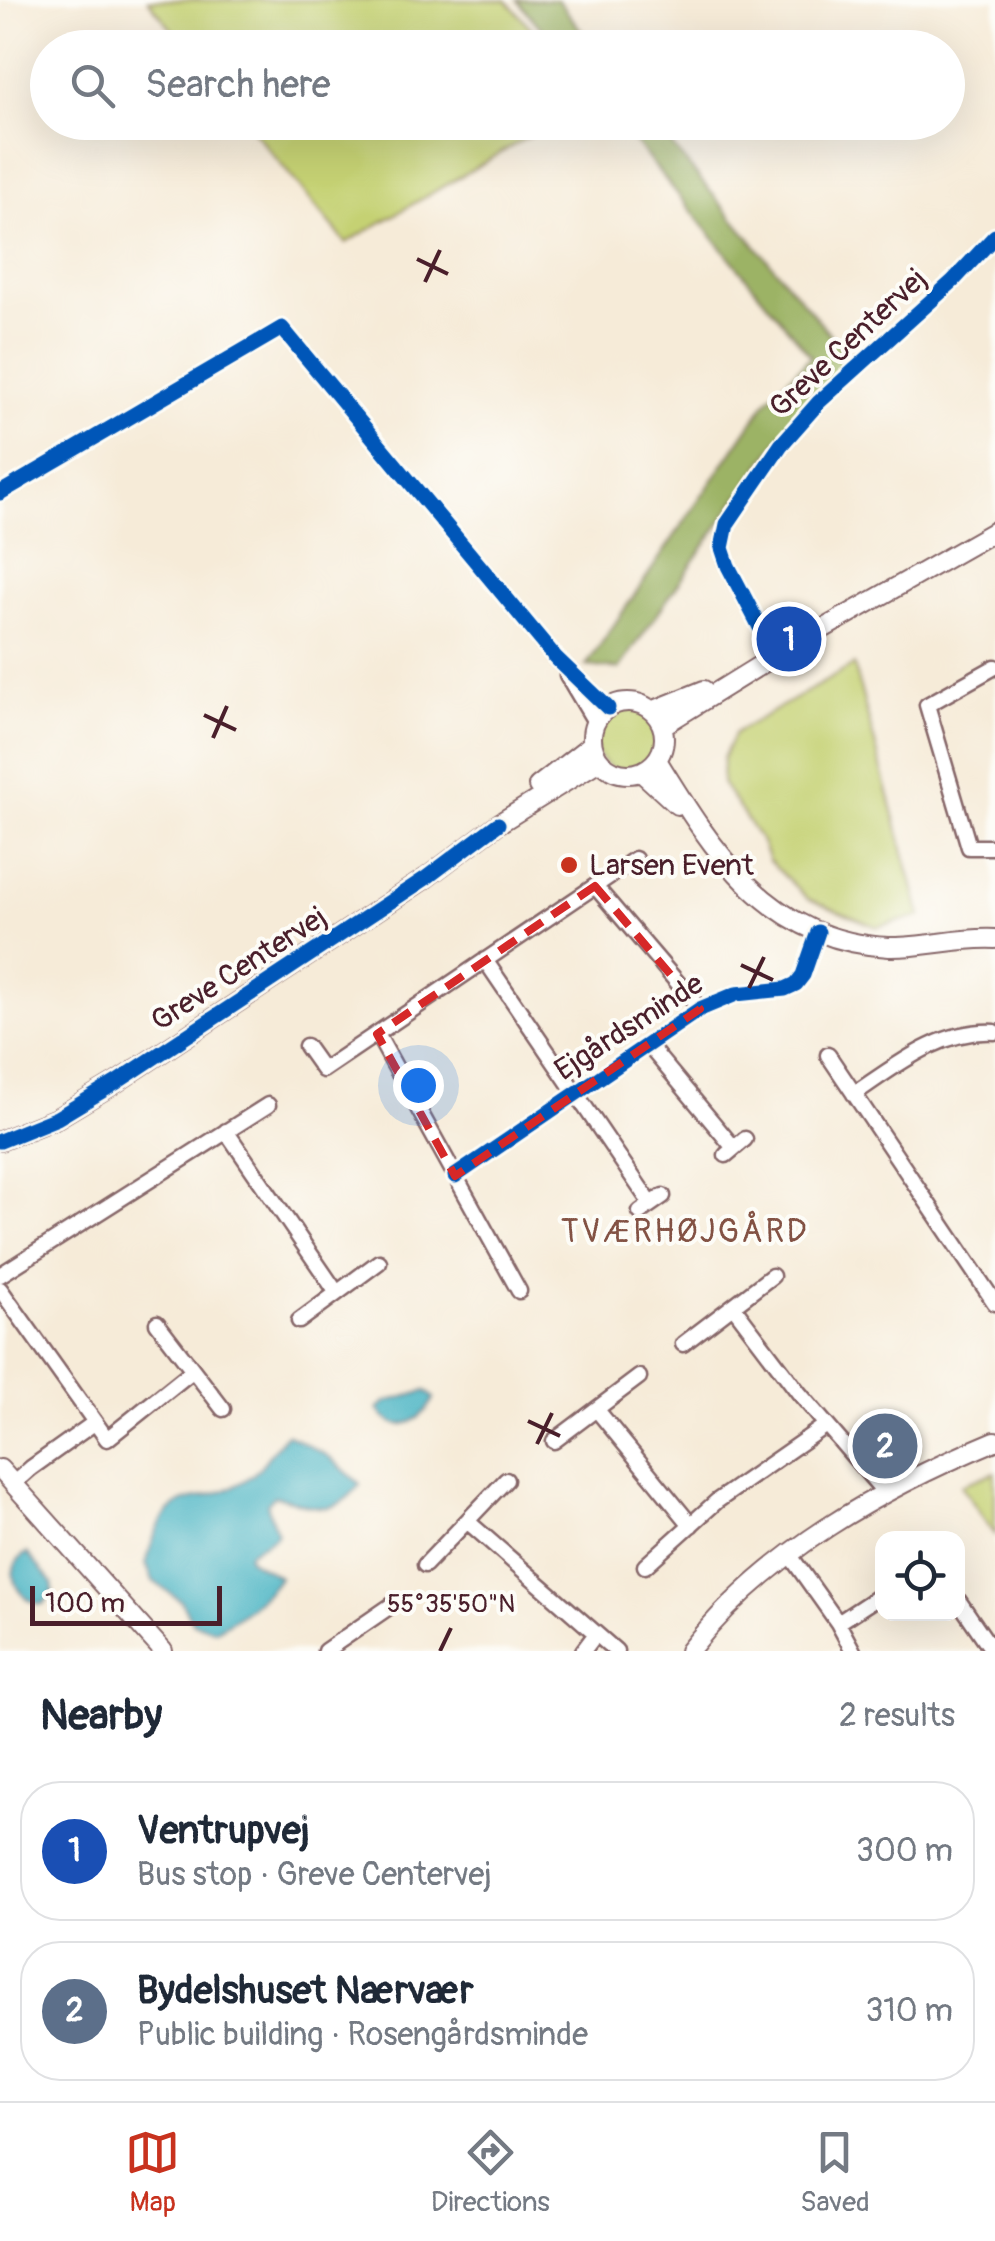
<!DOCTYPE html>
<html lang="en">
<head>
<meta charset="utf-8">
<style>
  :root { --surface:#fff; --page:#f6f6f7; --text:#1f2937; --muted:#747a83; --line:#e0e1e3; --accent:#c8321e }
  body { margin:0; font-family:Pangolin,sans-serif; background:var(--page); color:var(--text) }
  .controls { position:absolute; right:30px; bottom:30px; display:grid; overflow:hidden; border-radius:20px; box-shadow:0 10px 40px #0002 }
  .controls button { width:90px; height:90px; display:grid; place-items:center; padding:0; border:0; border-bottom:2px solid var(--line); background:var(--surface); color:var(--text); font:50px sans-serif }
  .scale { position:absolute; left:30px; bottom:25px; width:192px; box-sizing:border-box; padding-left:10px; border:5px solid #4a1f2b; border-top:0; font-size:28px; line-height:35px; white-space:nowrap; color:#4a1f2b; -webkit-text-stroke:8px #fdfcf7; paint-order:stroke }
  .you { position:absolute; left:418px; top:1085px; width:35px; height:35px; margin:-25px; border:8px solid #fff; border-radius:50%; background:#1a73e8; box-shadow:0 0 0 15px #1a73e833 }
  .badge { display:grid; place-items:center; width:65px; height:65px; border-radius:50%; background:var(--accent); color:#fff; font-size:32px; font-weight:700 }
  .pin { position:absolute; translate:-50% -50%; border:5px solid #fff; box-shadow:0 2px 10px #0006 }
  .list { margin:0; padding:0; list-style:none }
  h2 { display:flex; justify-content:space-between; align-items:center; height:130px; margin:0; padding:0 40px; font-size:42px }
  h2 small { font-size:32px; font-weight:400; color:var(--muted) }
  .list li { display:grid; grid-template-columns:65px 1fr auto; gap:30px; align-items:center; box-sizing:border-box; height:140px; margin:0 20px 20px; padding:0 20px; border:2px solid var(--line); border-radius:40px }
  .list b { display:block; font-size:38px; white-space:nowrap }
  .list p { margin:0; font-size:32px; white-space:nowrap; color:var(--muted) }
  .list em { font-size:32px; font-style:normal; color:var(--muted) }
  .icon { flex:none; width:55px; height:55px; fill:none; stroke:currentColor; stroke-width:2; stroke-linecap:round; stroke-linejoin:round }
  .map { position:relative; flex:none; width:995px; height:1651px; overflow:hidden }
  .search { position:absolute; background:var(--surface); box-shadow:0 10px 40px #0002; left:30px; right:30px; top:30px; height:110px; display:flex; align-items:center; gap:25px; box-sizing:border-box; padding:0 35px; border-radius:55px; color:var(--muted); font-size:38px }
  .sheet { height:450px; background:var(--surface) }
  nav { display:flex; justify-content:space-around; align-items:center; box-sizing:border-box; height:140px; border-top:2px solid var(--line); background:var(--surface); font-size:28px; color:var(--muted) }
  nav a { display:grid; justify-items:center; gap:5px }
  nav .on { color:var(--accent) }
  .map>svg:first-child { display:block }
  .green { fill:#c5d173; stroke:#88784f; stroke-width:2.5 }
  .forest { fill:#9cb365; stroke:#736948; stroke-width:2.5 }
  .water { fill:#46b3c3; stroke:#486977; stroke-width:2.5 }
  .lines { fill:none; stroke-linecap:round; stroke-linejoin:round }
  .minor-casing { stroke:#866668; stroke-width:19 }
  .tertiary-casing { stroke:#866668; stroke-width:22 }
  .minor { stroke:#fff; stroke-width:14 }
  .tertiary { stroke:#fff; stroke-width:18 }
  .cycleway-casing { stroke:#fdfcf7; stroke-width:21 }
  .cycleway { stroke:#0057b8; stroke-width:15 }
  .marked { fill:none; stroke:#d62828; stroke-width:8; stroke-dasharray:20 12; stroke-linejoin:round }
  .ticks { fill:none; stroke:#4a1f2b; stroke-width:4 }
  .poi-dot { fill:#c8321e; stroke:#fdfcf7; stroke-width:4 }
  .labels { text-anchor:middle; dominant-baseline:central; stroke-width:8; stroke-linejoin:round; paint-order:stroke }
  .street-label { font-size:30px; fill:#4a1f2b; stroke:#fdfcf7 }
  .poi-label { font-size:30px; fill:#4a1f2b; stroke:#fdfcf7; text-anchor:start }
  .neighbourhood-label { font-size:32px; letter-spacing:2.5px; fill:#835244; stroke:#fdfcf7 }
  .ticks-label { font-size:25px; text-anchor:middle; fill:#4a1f2b; stroke:#fdfcf7; stroke-width:8; stroke-linejoin:round; paint-order:stroke }
</style>
</head>
<body>
<div class="map">
<svg width="995" height="1651" viewBox="0 0 995 1651">
  <rect width="100%" height="100%" fill="#fdfcf7"/>
  <filter id="ink" filterUnits="userSpaceOnUse"><feTurbulence type="fractalNoise" baseFrequency=".01" numOctaves="2"/><feDisplacementMap in="SourceGraphic" scale="20" xChannelSelector="R" yChannelSelector="G"/><feConvolveMatrix kernelMatrix="1 2 1 2 8 2 1 2 1" color-interpolation-filters="sRGB"/></filter>
  <filter id="wash" filterUnits="userSpaceOnUse"><feTurbulence type="fractalNoise" baseFrequency=".0048" numOctaves="4" result="noise"/><feDisplacementMap in="SourceGraphic" scale="40" xChannelSelector="R" yChannelSelector="G"/><feGaussianBlur stdDeviation="2.25" result="paint"/><feColorMatrix in="noise" values="0 0 0 0 0 0 0 0 0 0 0 0 0 0 0 0 0 1.4 0 .05"/><feComposite in="paint" operator="in"/></filter>
  <g filter="url(#wash)">
    <rect width="100%" height="100%" fill="#f6ebd8"/>
    <path class="green" d="M 148,0 L 506,0 L 548,47 L 186,47 Z
      M 247,123 L 552,123 L 346,243 Z
      M 854,665 L 921,916 L 877,927 L 808,899 L 769,861 L 762,842 L 722,783 L 723,758 L 735,733 Z
      M594 739a33 33 0 1 1 66 0a33 33 0 1 1-66 0Z
      M 995,1472 L 995,1535 L 961,1485 Z"/>
    <path class="forest" d="M 517,0 L 558,0 L 594,47 L 557,47 Z
      M 619,123 L 653,123 L 855,364 L 783,433 L 619,669 L 586,666 L 768,399 L 811,356 Z"/>
    <path class="water" d="M 426,1391 L 434,1398 C 423,1422 394,1437 378,1409 L 385,1402 Z
      M 287,1434 L 328,1456 L 360,1484 C 332,1522 312,1504 274,1496 L 267,1504 L 277,1534 C 268,1545 256,1544 247,1555 L 250,1560 L 279,1577 C 270,1594 233,1622 215,1630 L 193,1623 L 180,1600 L 153,1581 L 146,1564 C 168,1473 197,1515 251,1476 C 264,1466 274,1446 287,1434 Z
      M 27,1553 L 52,1582 L 53,1591 L 43,1604 C 16,1602 1,1567 27,1553 Z"/>
  </g>
  <g filter="url(#ink)">
    <g class="lines">
      <defs>
        <path id="minor" d="M 0,493 L 282,328 L 556,658 L 608,708
          M 775,656 L 728,566 L 722,548 L 727,524 L 781,445 L 819,402 L 953,281 L 995,236
          M 995,667 L 927,705 L 969,847 L 995,847
          M 567,675 L 595,722
          M 595,886 L 700,1009
          M 485,960 L 651,1204
          M 377,1034 L 519,1291
          M 306,1046 L 323,1070 L 635,859
          M 649,1046 L 734,1148
          M 828,1055 L 995,1303
          M 854,1094 C 897,1065 940,1029 995,1032
          M 226,1131 L 337,1293
          M 726,1155 L 745,1139
          M 455,1176 L 700,1009 L 736,994 L 785,989 L 796,984 L 803,975 L 818,932
          M 640,1212 L 663,1196
          M 0,1275 L 268,1105
          M 0,1289 L 107,1439 L 192,1371
          M 733,1306 L 799,1393 L 885,1493
          M 299,1321 L 379,1262
          M 157,1323 L 223,1409
          M 683,1344 L 772,1276
          M 597,1410 L 691,1525
          M 554,1441 L 639,1377
          M 13,1484 L 31,1468 L 94,1423
          M 467,1521 L 616,1651
          M 789,1554 L 838,1623 L 853,1651
          M 425,1565 L 506,1480
          M 645,1566 L 717,1501 L 826,1425
          M 958,1600 L 993,1651
          M 838,1623 L 882,1594
          M 325,1651 L 392,1605
          M 583,1651 L 595,1635"/>
        <path id="tertiary" d="M592 738a36 36 0 1 1 72 0a36 36 0 1 1-72 0Z
          M 652,711 L 704,690
          M 662,726 L 775,656 L 995,531
          M 657,760 C 713,851 769,942 889,947 C 924,948 959,937 995,939
          M 641,772 L 677,805
          M 538,786 L 592,744
          M 0,1141 L 57,1118 L 117,1082 L 426,878 L 498,824 L 599,761
          M 0,1469 L 163,1651
          M 689,1651 C 767,1552 880,1489 995,1441"/>
      </defs>
      <use href="#minor" class="minor-casing"/>
      <use href="#tertiary" class="tertiary-casing"/>
      <use href="#minor" class="minor"/>
      <use href="#tertiary" class="tertiary"/>
      <defs>
        <path id="cycleway" d="M 0,493 L 282,328 L 556,658 L 608,708
          M 775,656 L 728,566 L 722,548 L 727,524 L 781,445 L 819,402 L 953,281 L 995,236
          M 0,1141 L 57,1118 L 117,1082 L 426,878 L 498,824
          M 455,1176 L 700,1009 L 736,994 L 785,989 L 796,984 L 803,975 L 818,932"/>
      </defs>
      <use href="#cycleway" class="cycleway-casing"/>
      <use href="#cycleway" class="cycleway"/>
    </g>
  </g>
  <path class="marked" d="M 595,886 L 700,1009 L 455,1176 L 377,1034 Z"/>
  <path class="ticks" d="M 417,259 L 448,274M 425,282 L 440,250M 204,715 L 236,730M 213,738 L 227,706M 741,965 L 773,980M 749,988 L 764,957M 528,1421 L 560,1436M 537,1444 L 552,1413M 440,1651 L 451,1628"/>
  <circle class="poi-dot" cx="569" cy="865" r="10"/>
  <g class="labels">
    <g class="street-label">
      <text transform="translate(848 343) rotate(-43)">Greve Centervej</text>
      <text transform="translate(239 969) rotate(-33)">Greve Centervej</text>
      <text transform="translate(629 1027) rotate(-33)">Ejgårdsminde</text>
    </g>
    <g class="poi-label">
      <text x="589" y="865">Larsen Event</text>
    </g>
    <g class="neighbourhood-label">
      <text x="685" y="1232">TVÆRHØJGÅRD</text>
    </g>
  </g>
  <g class="ticks-label">
    <text x="451" y="1612">55°35'50"N</text>
  </g>
</svg>
<div class="controls">
<button><svg class="icon" aria-label="locate" viewBox="0 0 24 24"><circle cx="12" cy="12" r="6"/><path d="M12 2v4M12 18v4M2 12h4M18 12h4"/></svg></button>
</div>
<div class="scale">100 m</div>
<div class="you"></div>
<div class="pin badge" style="left:789px;top:639px;background:#1a4fb4">1</div>
<div class="pin badge" style="left:885px;top:1446px;background:#5c6f8a">2</div>
<div class="search"><svg class="icon" aria-label="search" viewBox="0 0 24 24"><circle cx="10" cy="10" r="6"/><path d="M15 15l6 6"/></svg>Search here</div>
</div>
<section class="sheet">
<h2>Nearby<small>2 results</small></h2>
<ul class="list">
<li><span class="badge" style="background:#1a4fb4">1</span><div><b>Ventrupvej</b><p>Bus stop · Greve Centervej</p></div><em>300 m</em></li>
<li><span class="badge" style="background:#5c6f8a">2</span><div><b>Bydelshuset Nærvær</b><p>Public building · Rosengårdsminde</p></div><em>310 m</em></li>
</ul>
</section>
<nav>
<a class="on"><svg class="icon" aria-label="map" viewBox="0 0 24 24"><path d="M3 6l6-2 6 2 6-2v14l-6 2-6-2-6 2zM9 4v14M15 6v14"/></svg>Map</a>
<a><svg class="icon" aria-label="directions" viewBox="0 0 24 24"><path d="M12 3l9 9-9 9-9-9zM9 14v-3h6M13 9l2 2-2 2"/></svg>Directions</a>
<a><svg class="icon" aria-label="saved" viewBox="0 0 24 24"><path d="M7 4h10v16l-5-4-5 4z"/></svg>Saved</a>
</nav>
</body>
</html>
